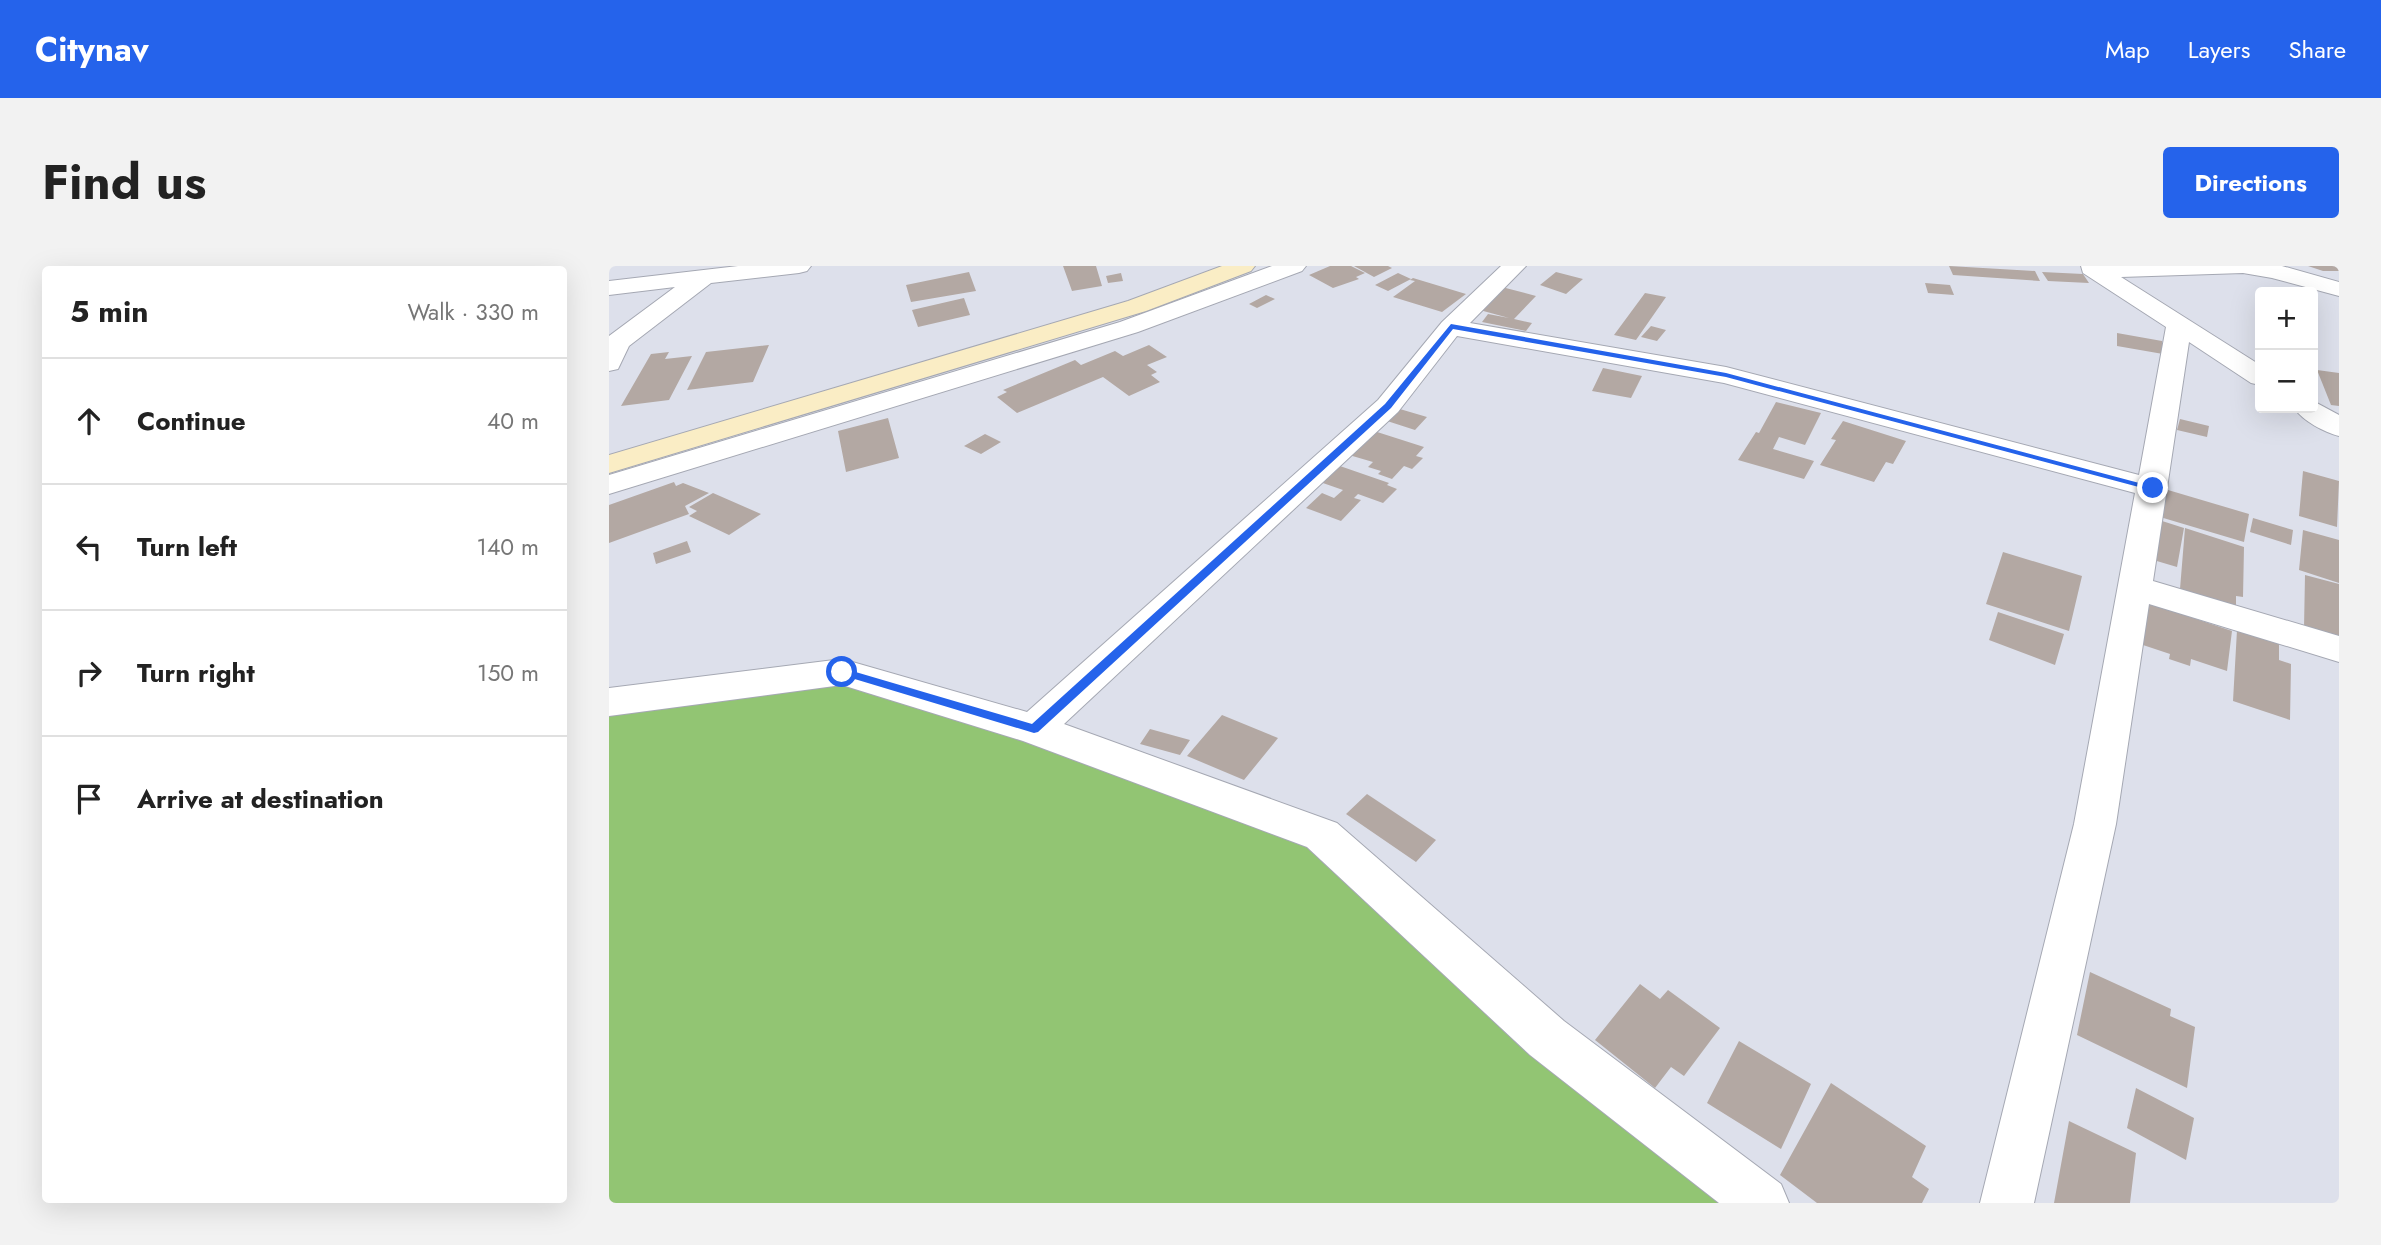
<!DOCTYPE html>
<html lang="en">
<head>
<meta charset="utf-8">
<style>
  :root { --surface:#fff; --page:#f2f2f2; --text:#222; --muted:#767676; --line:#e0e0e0; --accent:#2563eb }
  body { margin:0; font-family:Jost,sans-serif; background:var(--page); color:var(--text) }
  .controls { position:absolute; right:21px; top:21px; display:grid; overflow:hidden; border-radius:7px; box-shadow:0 7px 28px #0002 }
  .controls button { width:63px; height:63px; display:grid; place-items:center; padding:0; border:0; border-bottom:2px solid var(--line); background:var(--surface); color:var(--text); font:35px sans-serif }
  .stop { position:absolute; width:21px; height:21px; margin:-16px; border:5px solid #2563eb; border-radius:50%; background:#fff }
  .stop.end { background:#2563eb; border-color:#fff; box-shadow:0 2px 7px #0008 }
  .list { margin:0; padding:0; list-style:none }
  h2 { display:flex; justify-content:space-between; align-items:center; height:91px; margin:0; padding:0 28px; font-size:30px }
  h2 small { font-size:23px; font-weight:400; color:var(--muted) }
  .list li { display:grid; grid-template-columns:46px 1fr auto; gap:21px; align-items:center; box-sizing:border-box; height:126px; padding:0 28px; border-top:2px solid var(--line) }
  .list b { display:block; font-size:26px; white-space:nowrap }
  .list em { font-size:23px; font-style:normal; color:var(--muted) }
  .icon { flex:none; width:38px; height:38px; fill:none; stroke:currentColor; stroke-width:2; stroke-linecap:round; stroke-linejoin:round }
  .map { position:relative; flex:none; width:1730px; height:937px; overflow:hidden; border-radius:7px }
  header { display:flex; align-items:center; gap:42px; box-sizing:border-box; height:98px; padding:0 35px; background:var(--accent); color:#fff }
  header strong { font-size:33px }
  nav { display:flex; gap:38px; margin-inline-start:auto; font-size:24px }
  .intro { display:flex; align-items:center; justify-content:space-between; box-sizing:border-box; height:168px; padding:0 42px }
  h1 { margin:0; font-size:49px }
  .button { padding:18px 32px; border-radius:7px; background:var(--accent); color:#fff; font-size:24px; font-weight:700 }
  main { display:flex; gap:42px; padding:0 42px }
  aside { flex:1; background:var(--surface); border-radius:7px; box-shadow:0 7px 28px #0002 }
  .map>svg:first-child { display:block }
  .forest { fill:#92c573 }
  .building { fill:#b3a8a3 }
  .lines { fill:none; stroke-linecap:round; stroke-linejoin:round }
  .street-casing { stroke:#a5a8b3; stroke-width:2 }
  .secondary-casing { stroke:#a5a8b3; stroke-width:2 }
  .street { fill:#fff; fill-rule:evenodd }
  .secondary { fill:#faedc5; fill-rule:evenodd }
  .route { fill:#2563eb }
</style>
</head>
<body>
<header>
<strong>Citynav</strong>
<nav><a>Map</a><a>Layers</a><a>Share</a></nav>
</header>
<div class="intro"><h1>Find us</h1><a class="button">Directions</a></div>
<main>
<aside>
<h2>5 min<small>Walk · 330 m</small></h2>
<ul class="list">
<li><svg class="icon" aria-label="ahead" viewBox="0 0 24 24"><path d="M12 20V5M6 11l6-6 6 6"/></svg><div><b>Continue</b></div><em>40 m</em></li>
<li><svg class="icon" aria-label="left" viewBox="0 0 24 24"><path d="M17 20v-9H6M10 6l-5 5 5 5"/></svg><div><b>Turn left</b></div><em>140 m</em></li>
<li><svg class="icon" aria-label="right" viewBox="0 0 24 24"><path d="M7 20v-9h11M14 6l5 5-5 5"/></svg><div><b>Turn right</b></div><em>150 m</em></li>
<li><svg class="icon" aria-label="arrive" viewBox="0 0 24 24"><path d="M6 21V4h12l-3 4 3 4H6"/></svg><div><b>Arrive at destination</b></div></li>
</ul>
</aside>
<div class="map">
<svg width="1730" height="937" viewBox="0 0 1730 937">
  <rect width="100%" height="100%" fill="#dde0eb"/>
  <path class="forest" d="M 245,413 L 719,580 L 1114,937 L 0,937 L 0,428 Z"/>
  <path class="building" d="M 454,0 L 487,0 L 493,20 L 463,25 Z
    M 721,0 L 742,0 L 756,7 L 747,11 L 750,13 L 724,22 L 700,9 Z
    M 745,0 L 779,0 L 783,2 L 765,11 Z
    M 1340,0 L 1426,5 L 1431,15 L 1344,9 Z
    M 1699,0 L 1730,0 L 1730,5 L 1714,5 Z
    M 360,6 L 367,25 L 302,36 L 297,19 Z
    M 947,6 L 974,13 L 957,28 L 931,19 Z
    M 1433,6 L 1474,8 L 1480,17 L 1439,15 Z
    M 512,7 L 514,15 L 499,17 L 497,10 Z
    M 789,7 L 802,13 L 779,25 L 766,19 Z
    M 804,12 L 857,28 L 833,46 L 784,31 L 806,15 L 801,14 Z
    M 1316,17 L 1341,19 L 1345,29 L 1319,27 Z
    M 889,20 L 927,30 L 905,53 L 923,57 L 917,65 L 873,56 L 879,48 L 900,52 L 867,43 Z
    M 1036,27 L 1057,31 L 1027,74 L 1005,69 Z
    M 657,29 L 666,33 L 648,42 L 640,38 Z
    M 355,32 L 361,49 L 309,61 L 303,44 Z
    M 1042,60 L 1057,64 L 1048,75 L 1032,71 Z
    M 1508,67 L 1553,75 L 1554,88 L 1508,80 Z
    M 160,79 L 144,116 L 78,124 L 97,86 Z
    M 540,79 L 558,91 L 538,99 L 548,106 L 542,109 L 551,116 L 520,130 L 494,111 L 408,147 L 388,131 L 398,126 L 394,124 L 466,94 L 472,99 L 506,85 L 514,90 Z
    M 60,86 L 56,93 L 83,90 L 60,134 L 12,140 L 42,88 Z
    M 994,102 L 1033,110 L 1022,132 L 983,125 Z
    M 1708,104 L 1730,107 L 1730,140 L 1722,139 Z
    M 1167,136 L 1212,147 L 1196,179 L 1170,171 L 1164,183 L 1205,195 L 1195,213 L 1129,194 L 1147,166 L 1150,167 Z
    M 784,141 L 818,151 L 806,164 L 772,153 Z
    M 279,152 L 290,192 L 237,206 L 229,165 Z
    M 1571,153 L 1600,160 L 1598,171 L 1568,164 Z
    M 1234,155 L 1297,175 L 1284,198 L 1277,196 L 1265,216 L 1211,199 L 1227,174 L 1222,173 Z
    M 765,165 L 815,181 L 807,190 L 814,192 L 803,203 L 795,200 L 783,213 L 769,208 L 772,205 L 759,201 L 764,196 L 740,189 Z
    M 376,168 L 392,176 L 372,188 L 355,180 Z
    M 728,199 L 780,217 L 778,219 L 788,223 L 774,237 L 749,228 L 745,232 L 752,234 L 732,255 L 697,242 L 713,227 L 725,232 L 734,224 L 711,216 Z
    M 1694,205 L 1730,215 L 1728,261 L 1690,250 Z
    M 65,216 L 67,220 L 74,217 L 100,227 L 76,240 L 80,248 L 0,277 L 0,239 Z
    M 1559,224 L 1640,248 L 1635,276 L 1551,251 Z
    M 104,227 L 152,248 L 120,269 L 80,250 L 88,245 L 80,241 Z
    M 1644,252 L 1684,264 L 1682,279 L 1641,266 Z
    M 1550,254 L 1575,262 L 1568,301 L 1541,293 Z
    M 1576,262 L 1635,281 L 1634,331 L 1627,330 L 1627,341 L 1571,323 Z
    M 1694,264 L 1730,274 L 1730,317 L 1690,304 Z
    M 78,275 L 82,286 L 47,298 L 44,287 Z
    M 1394,286 L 1473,310 L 1460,365 L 1377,338 Z
    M 1696,309 L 1730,318 L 1730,373 L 1695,362 Z
    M 1540,337 L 1623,365 L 1618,405 L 1582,393 L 1581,400 L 1560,393 L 1561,388 L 1531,378 Z
    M 1389,346 L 1455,368 L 1446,399 L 1380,374 Z
    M 1628,364 L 1670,377 L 1670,394 L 1682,398 L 1681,454 L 1624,435 Z
    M 613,449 L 669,472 L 635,514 L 578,490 Z
    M 541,463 L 581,474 L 571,489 L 531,478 Z
    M 758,528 L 827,574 L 807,596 L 737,548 Z
    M 1481,706 L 1562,743 L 1561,750 L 1586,761 L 1578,822 L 1468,769 Z
    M 1031,718 L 1051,733 L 1059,724 L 1111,762 L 1075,810 L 1062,801 L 1046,822 L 986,774 Z
    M 1130,775 L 1202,818 L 1172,883 L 1098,837 Z
    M 1222,817 L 1317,880 L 1303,911 L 1320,923 L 1313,937 L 1208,937 L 1171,909 Z
    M 1527,822 L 1585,852 L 1577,894 L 1518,862 Z
    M 1460,855 L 1527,887 L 1521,937 L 1445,937 Z"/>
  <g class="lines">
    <defs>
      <path id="street" d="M 129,0 L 202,0 L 198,5 L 190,7 L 102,17 L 20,80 L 9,103 L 0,105 L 0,70 L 66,21 L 0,29 L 0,15 Z
        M 663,0 L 697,0 L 693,5 L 529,66 L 0,228 L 0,209 L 511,56 Z
        M 892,0 L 917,0 L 861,57 L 1117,101 L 1530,209 L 1557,61 L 1474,7 L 1472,0 L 1673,0 L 1730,16 L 1730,30 L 1663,12 L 1634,7 L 1512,11 L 1651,99 L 1651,119 L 1642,117 L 1580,76 L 1544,315 L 1730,370 L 1730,396 L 1540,338 L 1507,558 L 1425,937 L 1371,937 L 1465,558 L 1526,227 L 1115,117 L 848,70 L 789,146 L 455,458 L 728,557 L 955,755 L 1172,918 L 1180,937 L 1110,937 L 921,789 L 698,581 L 414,475 L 233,419 L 0,450 L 0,422 L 233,393 L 418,446 L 769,134 L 833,56 Z
        M 1704,135 L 1730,149 L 1730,170 C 1715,166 1694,155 1685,142 L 1704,142 Z"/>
      <path id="secondary" d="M 613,0 L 646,0 L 642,5 L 537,45 L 0,207 L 0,189 L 519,35 Z"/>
    </defs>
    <use href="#street" class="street-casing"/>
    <use href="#secondary" class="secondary-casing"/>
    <use href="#street" class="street"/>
    <use href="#secondary" class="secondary"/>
  </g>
  <path class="route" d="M 842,58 L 1117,107 L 1549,222 L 1541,224 L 1117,111 L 844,63 L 782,142 L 429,466 L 425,467 L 229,408 L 228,406 L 233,402 L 423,458 L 776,138 Z"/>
</svg>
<div class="controls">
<button>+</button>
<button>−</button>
</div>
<div class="stop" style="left:233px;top:406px"></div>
<div class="stop end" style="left:1544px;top:222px"></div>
</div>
</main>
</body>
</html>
